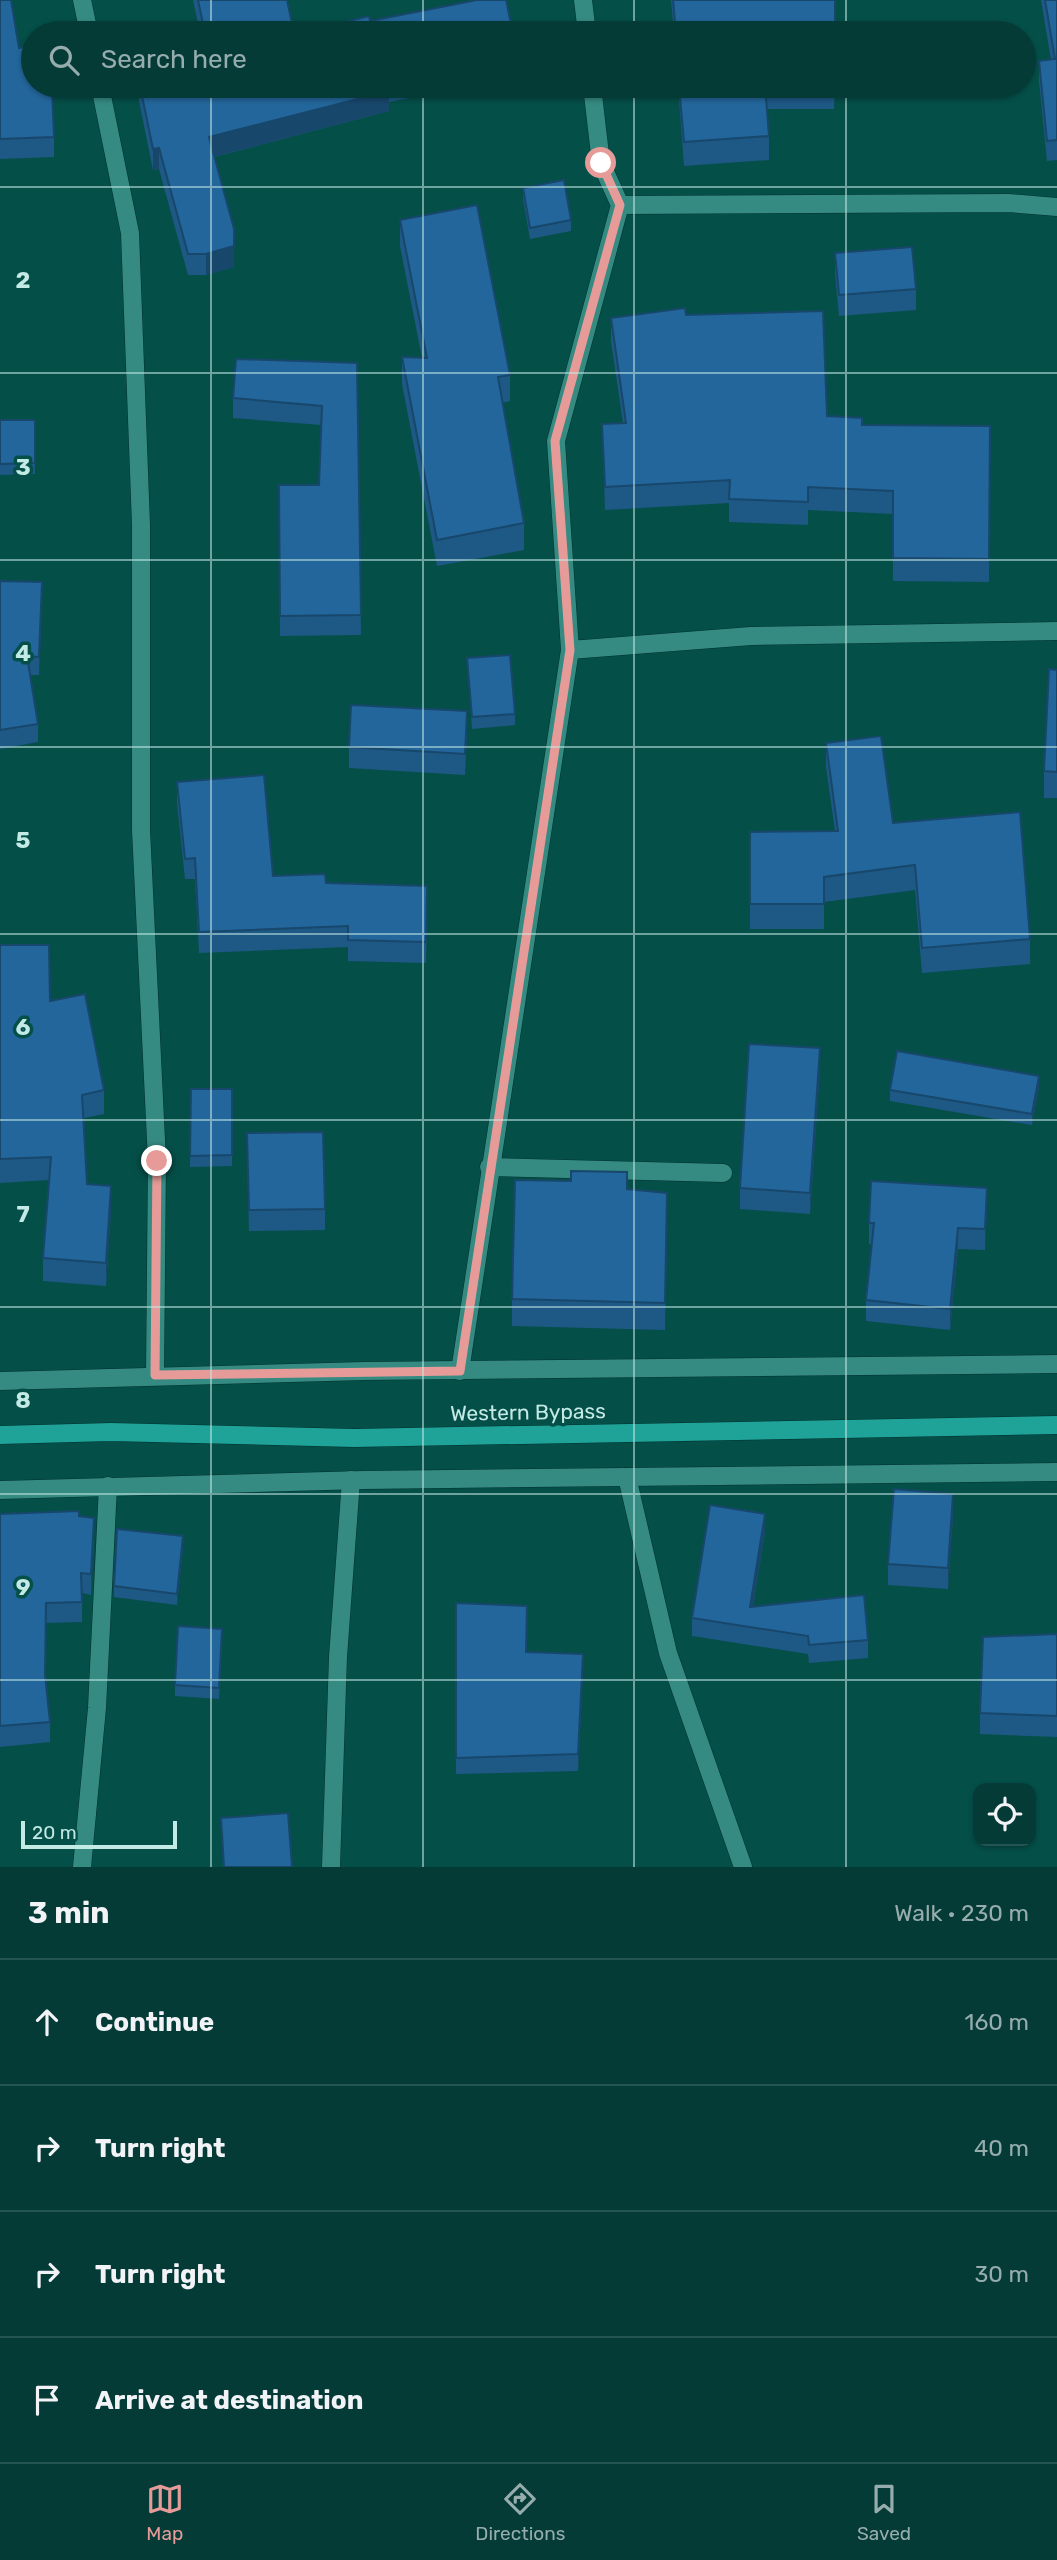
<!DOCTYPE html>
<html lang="en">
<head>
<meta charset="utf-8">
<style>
  :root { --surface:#043b37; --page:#124642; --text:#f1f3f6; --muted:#97adad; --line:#255552; --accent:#e69b98 }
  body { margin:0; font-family:Rubik,sans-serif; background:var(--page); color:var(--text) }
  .controls { position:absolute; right:21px; bottom:21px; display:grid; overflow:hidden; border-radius:14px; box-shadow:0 2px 5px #0004 }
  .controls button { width:63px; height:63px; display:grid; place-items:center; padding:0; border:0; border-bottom:2px solid var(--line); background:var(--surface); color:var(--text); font:35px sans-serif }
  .scale { position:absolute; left:21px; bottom:18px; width:156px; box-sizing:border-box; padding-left:7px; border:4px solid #c4eae5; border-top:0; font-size:19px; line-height:24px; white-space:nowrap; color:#c4eae5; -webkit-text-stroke:5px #054f49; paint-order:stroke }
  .stop { position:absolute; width:21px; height:21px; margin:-16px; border:5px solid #e69b98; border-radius:50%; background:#fff }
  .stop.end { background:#e69b98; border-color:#fff; box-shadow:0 2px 7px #0008 }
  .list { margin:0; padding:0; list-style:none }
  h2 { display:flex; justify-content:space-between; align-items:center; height:91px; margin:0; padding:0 28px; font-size:30px }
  h2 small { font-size:23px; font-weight:400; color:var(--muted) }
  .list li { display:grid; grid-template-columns:46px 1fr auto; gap:21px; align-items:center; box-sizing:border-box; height:126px; padding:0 28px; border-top:2px solid var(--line) }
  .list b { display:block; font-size:26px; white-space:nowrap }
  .list em { font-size:23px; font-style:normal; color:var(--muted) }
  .icon { flex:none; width:38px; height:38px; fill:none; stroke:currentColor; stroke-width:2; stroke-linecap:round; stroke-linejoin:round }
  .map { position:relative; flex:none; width:1057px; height:1867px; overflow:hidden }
  .search { position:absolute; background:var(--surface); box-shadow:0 2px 5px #0004; left:21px; right:21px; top:21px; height:77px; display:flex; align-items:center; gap:18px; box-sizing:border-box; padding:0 24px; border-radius:38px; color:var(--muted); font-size:26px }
  .sheet { height:595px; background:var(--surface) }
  nav { display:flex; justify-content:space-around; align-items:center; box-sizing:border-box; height:98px; border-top:2px solid var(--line); background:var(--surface); font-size:19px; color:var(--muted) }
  nav a { display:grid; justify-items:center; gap:4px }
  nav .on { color:var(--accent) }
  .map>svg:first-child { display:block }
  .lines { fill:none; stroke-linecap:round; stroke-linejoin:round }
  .service-casing { stroke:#01322e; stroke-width:19 }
  .minor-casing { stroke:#01322e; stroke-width:19 }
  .primary-casing { stroke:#01322e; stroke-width:19 }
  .service { stroke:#358a82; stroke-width:18 }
  .minor { stroke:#358a82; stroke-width:18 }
  .primary { stroke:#1fa298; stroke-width:18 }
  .wall { fill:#1e5885 }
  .shaded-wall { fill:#18476c }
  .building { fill:#23669b; stroke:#18476c; stroke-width:2 }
  .route { stroke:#e69b98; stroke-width:9 }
  .grid { fill:none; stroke:#c4eae5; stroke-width:2; stroke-opacity:0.55 }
  .labels { text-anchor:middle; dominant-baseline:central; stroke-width:7; stroke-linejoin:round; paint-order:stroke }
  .street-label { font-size:21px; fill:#c4eae5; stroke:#054f49 }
  .grid-label { font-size:23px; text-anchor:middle; font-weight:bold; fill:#c4eae5; stroke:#054f49; stroke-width:7; stroke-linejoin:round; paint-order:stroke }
</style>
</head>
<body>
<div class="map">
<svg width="1057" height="1867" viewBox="0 0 1057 1867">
  <rect width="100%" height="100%" fill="#054f49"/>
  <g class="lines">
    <defs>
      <path id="service" d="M 489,1167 L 723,1173
        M 0,1381 L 364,1371 L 1057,1364
        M 0,1490 L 363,1480 L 1057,1472"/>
      <path id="minor" d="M 82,0 L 89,33
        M 583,0 L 587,33
        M 100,86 L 130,233 L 141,525 L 141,830 L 157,1161 L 155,1375
        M 620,205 L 1008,203 L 1057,207
        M 570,650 L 751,636 L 1057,631
        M 460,1371 L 570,650 L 556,441 L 620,205 L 601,163 L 592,86
        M 627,1477 L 668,1653 L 743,1867
        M 82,1867 L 97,1708 L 108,1486
        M 331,1867 L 338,1657 L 351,1480"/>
      <path id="primary" d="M 0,1435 L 111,1432 L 354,1438 L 1057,1425"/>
    </defs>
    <use href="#service" class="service-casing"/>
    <use href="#minor" class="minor-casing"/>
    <use href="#primary" class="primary-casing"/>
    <use href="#service" class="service"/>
    <use href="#minor" class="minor"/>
    <use href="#primary" class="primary"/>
  </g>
  <path class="wall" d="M 0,0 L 54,137 L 54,157 L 0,159 Z
    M 193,0 L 287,0 L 294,33 L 200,33 Z
    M 671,0 L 835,0 L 835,33 L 674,33 Z
    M 1041,0 L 1057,0 L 1057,160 L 1047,161 L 1039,81 L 1039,61 L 1051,60 Z
    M 139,86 L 471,86 L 389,102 L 389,111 L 214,157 L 234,267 L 206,275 L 188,275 L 159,169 L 153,170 L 139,101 Z
    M 678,86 L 835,86 L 834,109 L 767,109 L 769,136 L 769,160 L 684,166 Z
    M 523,188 L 571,220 L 571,231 L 530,239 L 523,199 Z
    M 400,220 L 510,375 L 510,401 L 502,403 L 524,523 L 524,550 L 437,566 L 402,384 L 402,357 L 422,358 L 400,246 Z
    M 835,253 L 916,289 L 916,310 L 839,316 L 835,274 Z
    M 686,315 L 827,416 L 862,425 L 990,426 L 989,582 L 893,581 L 893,514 L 808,510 L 808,525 L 729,522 L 729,503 L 605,510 L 602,424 L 623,423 L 611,341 L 611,318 Z
    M 357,363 L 361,635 L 280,636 L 279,485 L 319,485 L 321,425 L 233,418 L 233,398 Z
    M 0,420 L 35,420 L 35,474 L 0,475 Z
    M 0,581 L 42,601 L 39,675 L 30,675 L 38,724 L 38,742 L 0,749 Z
    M 467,658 L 515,714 L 515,725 L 472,729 Z
    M 1057,670 L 1057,798 L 1044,798 L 1044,771 Z
    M 467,732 L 465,775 L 349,768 L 349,747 Z
    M 826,743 L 893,823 L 1030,939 L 1030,964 L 922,973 L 915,890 L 824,902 L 824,929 L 750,929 L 750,832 L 835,831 L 826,767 Z
    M 177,782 L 273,876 L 326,883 L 427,907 L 426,963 L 348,961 L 348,947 L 199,953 L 195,879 L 185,879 L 177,803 Z
    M 0,945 L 50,1001 L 104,1090 L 104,1114 L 84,1118 L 87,1184 L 111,1210 L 106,1286 L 43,1281 L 43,1258 L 49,1180 L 0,1183 Z
    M 820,1069 L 810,1214 L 740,1209 L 740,1188 Z
    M 1039,1087 L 1032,1125 L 890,1101 L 890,1090 Z
    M 191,1089 L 232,1089 L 232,1166 L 190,1167 Z
    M 247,1154 L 325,1209 L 325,1230 L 249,1231 Z
    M 627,1189 L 667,1220 L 665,1330 L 512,1326 L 512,1299 Z
    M 987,1209 L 985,1250 L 958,1249 L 950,1330 L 866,1321 L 866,1300 L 872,1244 L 869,1244 L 869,1223 Z
    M 0,1514 L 79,1516 L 94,1538 L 91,1595 L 82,1593 L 82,1622 L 46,1623 L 46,1677 L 50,1722 L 50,1742 L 0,1747 Z
    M 953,1515 L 948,1589 L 888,1585 L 888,1564 Z
    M 765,1532 L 753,1607 L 868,1640 L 868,1658 L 809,1663 L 808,1654 L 692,1636 L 692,1618 Z
    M 183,1547 L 177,1605 L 114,1597 L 114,1586 Z
    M 456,1603 L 526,1652 L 583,1670 L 578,1771 L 456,1774 Z
    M 1057,1634 L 1057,1737 L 980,1734 L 980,1713 Z
    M 222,1640 L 219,1699 L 175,1696 L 175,1685 Z
    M 221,1818 L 292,1867 L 223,1867 Z"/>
  <path class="shaded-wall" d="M 389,91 L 389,111 L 209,158 L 209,137 Z
    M 159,148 L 159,169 L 153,170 L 153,149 Z
    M 234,246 L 234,267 L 206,275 L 206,254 Z
    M 42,582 L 42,601 L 39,675 L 39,657 Z
    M 820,1048 L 820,1069 L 810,1214 L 810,1193 Z
    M 1039,1076 L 1039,1087 L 1032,1125 L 1032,1114 Z
    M 111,1186 L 111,1210 L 106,1286 L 106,1263 Z
    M 987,1188 L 987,1209 L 985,1250 L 985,1229 Z
    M 958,1228 L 958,1249 L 950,1330 L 950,1309 Z
    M 953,1494 L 953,1515 L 948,1589 L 948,1568 Z
    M 765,1514 L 765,1532 L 750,1625 L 750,1607 Z
    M 94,1518 L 94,1538 L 91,1595 L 91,1574 Z
    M 183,1536 L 183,1547 L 177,1605 L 177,1594 Z
    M 583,1654 L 583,1670 L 578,1771 L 578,1754 Z"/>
  <path class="building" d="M 0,0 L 11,0 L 19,48 L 33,45 L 33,86 L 41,86 L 42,89 L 52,89 L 54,137 L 0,139 Z
    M 198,0 L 287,0 L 294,33 L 205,33 Z
    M 477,0 L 506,0 L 513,33 L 303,33 L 369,16 L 370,21 Z
    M 673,0 L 835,0 L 835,33 L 676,33 Z
    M 1045,0 L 1057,0 L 1057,140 L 1047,141 L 1039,61 L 1055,59 Z
    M 140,86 L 387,86 L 389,91 L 209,137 L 234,229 L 234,246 L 206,254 L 188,254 L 159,148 L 153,149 Z
    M 679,86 L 765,86 L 769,136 L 684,142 Z
    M 564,180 L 571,220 L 530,228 L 523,188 Z
    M 477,205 L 510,375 L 498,377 L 524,523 L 437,540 L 402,357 L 427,358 L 400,220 Z
    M 912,247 L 916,289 L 839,295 L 835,253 Z
    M 685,308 L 686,315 L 823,311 L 827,416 L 862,418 L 862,425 L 990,426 L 989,559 L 893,558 L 893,491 L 808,487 L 808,502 L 729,499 L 730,480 L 605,487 L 602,424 L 626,423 L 611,318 Z
    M 236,359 L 357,363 L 361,615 L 280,616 L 279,485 L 319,485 L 322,406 L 233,398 Z
    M 0,420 L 35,420 L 35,463 L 0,464 Z
    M 0,581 L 42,582 L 39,657 L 27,656 L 38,724 L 0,730 Z
    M 510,655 L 515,714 L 472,717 L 467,658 Z
    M 1049,669 L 1057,670 L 1057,772 L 1044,771 Z
    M 351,705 L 467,711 L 465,754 L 349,747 Z
    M 881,736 L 893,823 L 1020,812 L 1030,939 L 922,948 L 915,865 L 824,877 L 824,904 L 750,904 L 750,832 L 838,831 L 826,743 Z
    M 264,775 L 273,876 L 325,874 L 326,883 L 427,886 L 426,942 L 348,940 L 348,926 L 199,932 L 195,858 L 185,859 L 177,782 Z
    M 0,945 L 49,945 L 50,1001 L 85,994 L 104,1090 L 82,1095 L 87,1184 L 111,1186 L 106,1263 L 43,1258 L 51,1157 L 0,1159 Z
    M 749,1044 L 820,1048 L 810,1193 L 740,1188 Z
    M 897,1051 L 1039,1076 L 1032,1114 L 890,1090 Z
    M 191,1089 L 232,1089 L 232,1155 L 190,1156 Z
    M 323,1132 L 325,1209 L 249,1210 L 247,1133 Z
    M 571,1171 L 627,1172 L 627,1189 L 667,1193 L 665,1303 L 512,1299 L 515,1180 L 571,1181 Z
    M 871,1181 L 987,1188 L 985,1229 L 958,1228 L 950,1309 L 866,1300 L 874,1223 L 869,1223 Z
    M 894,1489 L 953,1494 L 948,1568 L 888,1564 Z
    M 710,1505 L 765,1514 L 750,1607 L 864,1595 L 868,1640 L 809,1645 L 808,1636 L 692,1618 Z
    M 79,1511 L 79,1516 L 94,1518 L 91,1574 L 81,1573 L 82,1602 L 46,1603 L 45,1675 L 50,1722 L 0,1726 L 0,1514 Z
    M 117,1529 L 183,1536 L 177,1594 L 114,1586 Z
    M 456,1603 L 527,1606 L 526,1652 L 583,1654 L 578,1754 L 456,1758 Z
    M 178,1626 L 222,1629 L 219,1688 L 175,1685 Z
    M 1057,1634 L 1057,1716 L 980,1713 L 983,1637 Z
    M 288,1813 L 292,1867 L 224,1867 L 221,1818 Z"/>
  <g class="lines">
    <path class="route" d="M 157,1161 L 155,1375 L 460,1371 L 570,650 L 555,441 L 620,205 L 601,163"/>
  </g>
  <path class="grid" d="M 211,0 L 211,33M 423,0 L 423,33M 634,0 L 634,33M 846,0 L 846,33M 211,86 L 211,1867M 423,86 L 423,1867M 634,86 L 634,1867M 846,86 L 846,1867M 0,187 L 1057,187M 0,373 L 1057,373M 0,560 L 1057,560M 0,747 L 1057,747M 0,934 L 1057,934M 0,1120 L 1057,1120M 0,1307 L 1057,1307M 0,1494 L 1057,1494M 0,1680 L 1057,1680"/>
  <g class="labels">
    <g class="street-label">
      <text transform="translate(528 1412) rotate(-1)">Western Bypass</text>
    </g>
  </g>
  <g class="grid-label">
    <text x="23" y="288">2</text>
    <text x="23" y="475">3</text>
    <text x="23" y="661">4</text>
    <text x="23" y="848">5</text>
    <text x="23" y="1035">6</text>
    <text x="23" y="1222">7</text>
    <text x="23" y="1408">8</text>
    <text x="23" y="1595">9</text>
  </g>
</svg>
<div class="controls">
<button><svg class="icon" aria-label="locate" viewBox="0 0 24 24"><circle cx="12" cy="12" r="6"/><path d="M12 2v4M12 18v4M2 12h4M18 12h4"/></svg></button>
</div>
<div class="scale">20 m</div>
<div class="stop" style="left:601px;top:163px"></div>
<div class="stop end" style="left:157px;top:1161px"></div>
<div class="search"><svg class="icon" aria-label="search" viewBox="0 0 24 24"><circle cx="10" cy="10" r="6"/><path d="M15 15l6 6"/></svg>Search here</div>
</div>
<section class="sheet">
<h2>3 min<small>Walk · 230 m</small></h2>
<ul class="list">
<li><svg class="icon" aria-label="ahead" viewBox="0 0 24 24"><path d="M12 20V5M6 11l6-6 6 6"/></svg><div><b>Continue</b></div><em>160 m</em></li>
<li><svg class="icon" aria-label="right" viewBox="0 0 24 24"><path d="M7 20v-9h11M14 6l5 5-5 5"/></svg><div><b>Turn right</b></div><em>40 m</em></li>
<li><svg class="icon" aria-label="right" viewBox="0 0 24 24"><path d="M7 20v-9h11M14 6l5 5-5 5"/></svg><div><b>Turn right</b></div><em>30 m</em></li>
<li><svg class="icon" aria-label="arrive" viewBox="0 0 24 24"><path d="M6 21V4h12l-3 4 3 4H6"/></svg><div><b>Arrive at destination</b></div></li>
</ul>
</section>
<nav>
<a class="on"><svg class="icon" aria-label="map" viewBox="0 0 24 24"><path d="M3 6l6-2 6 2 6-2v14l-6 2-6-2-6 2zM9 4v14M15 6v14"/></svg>Map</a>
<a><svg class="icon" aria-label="directions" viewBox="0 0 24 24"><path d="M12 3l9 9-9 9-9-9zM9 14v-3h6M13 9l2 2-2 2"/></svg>Directions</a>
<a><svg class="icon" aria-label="saved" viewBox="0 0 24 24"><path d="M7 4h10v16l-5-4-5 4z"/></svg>Saved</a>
</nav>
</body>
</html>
